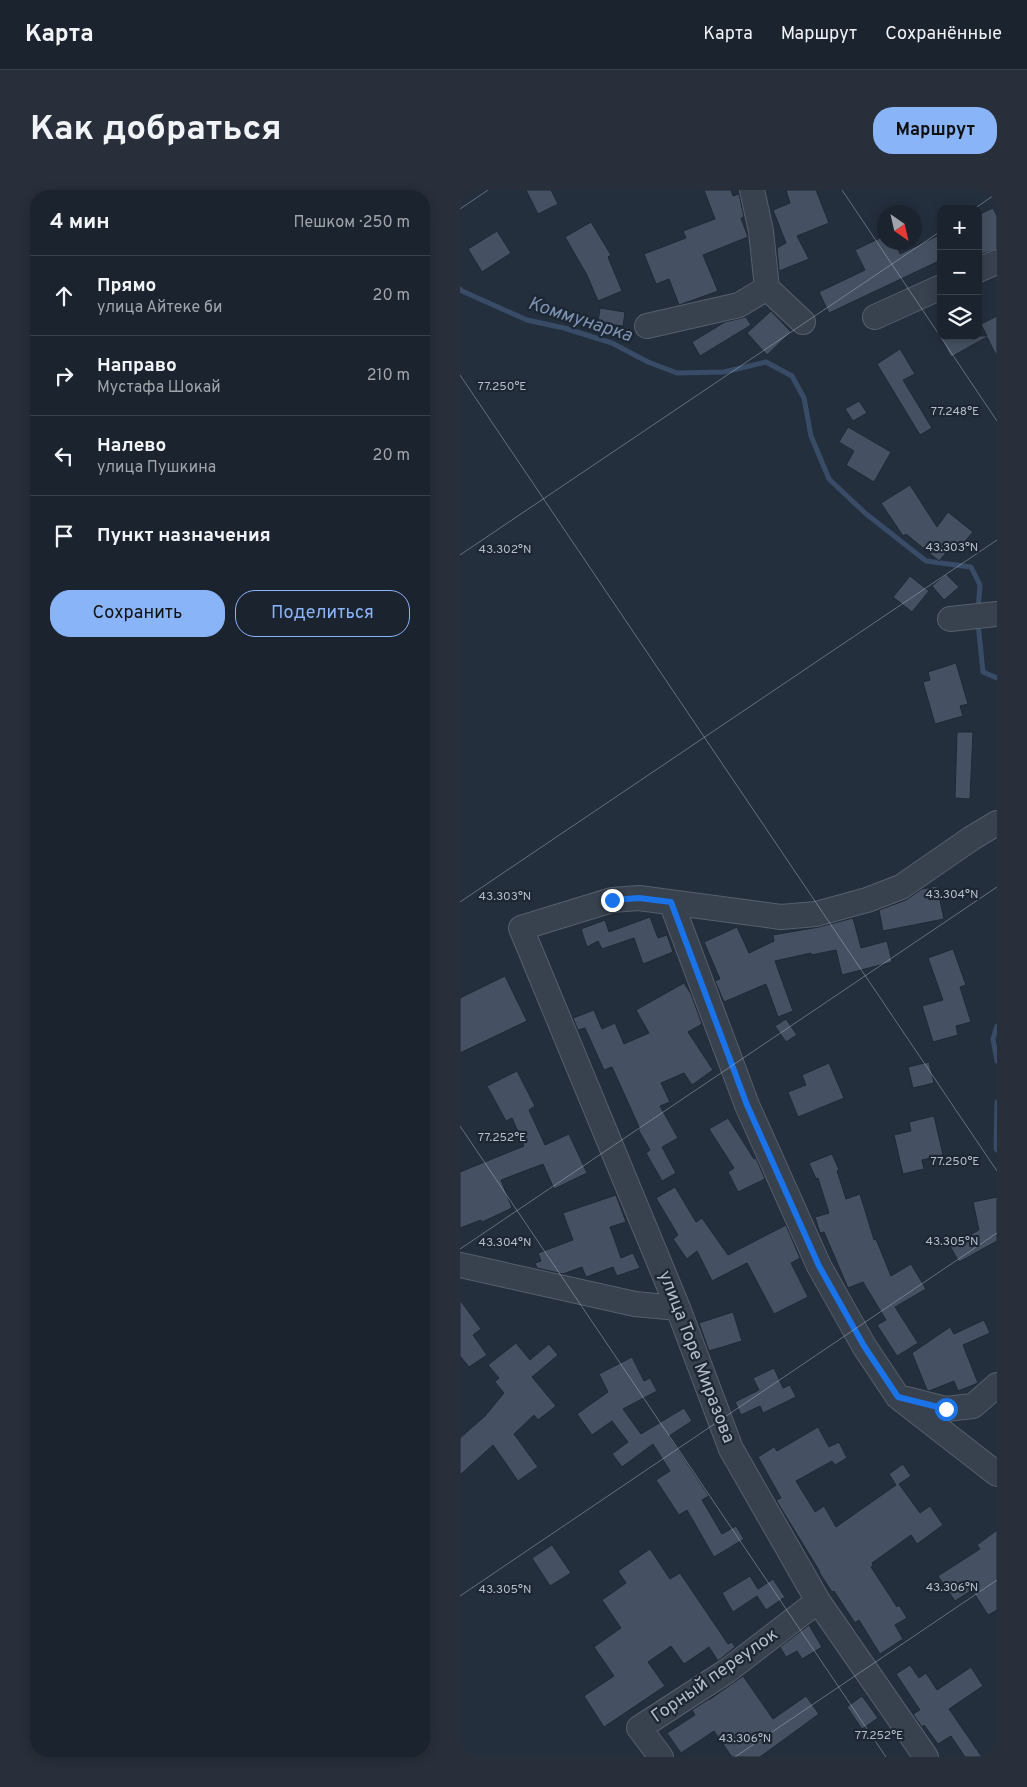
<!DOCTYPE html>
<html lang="ru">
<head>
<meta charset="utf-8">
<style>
  :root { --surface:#1b232e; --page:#282f3a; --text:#f1f3f6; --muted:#a0a4aa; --line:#39404a; --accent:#8ab4f8 }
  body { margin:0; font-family:Overpass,sans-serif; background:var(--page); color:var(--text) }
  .controls { position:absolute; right:15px; top:15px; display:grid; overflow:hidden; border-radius:10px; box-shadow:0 2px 12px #0003 }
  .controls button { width:45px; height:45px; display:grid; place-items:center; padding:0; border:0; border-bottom:1px solid var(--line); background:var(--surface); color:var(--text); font:25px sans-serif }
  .compass { position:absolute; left:417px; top:15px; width:45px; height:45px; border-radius:50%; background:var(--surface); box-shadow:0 2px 12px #0003; rotate:146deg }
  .stop { position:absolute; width:15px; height:15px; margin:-11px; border:4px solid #1a73e8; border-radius:50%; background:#fff }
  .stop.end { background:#1a73e8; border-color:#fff; box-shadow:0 1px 5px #0008 }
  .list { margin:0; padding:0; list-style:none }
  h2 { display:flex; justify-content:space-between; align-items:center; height:65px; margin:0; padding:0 20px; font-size:21px }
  h2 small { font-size:16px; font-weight:400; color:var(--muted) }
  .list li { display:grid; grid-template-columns:32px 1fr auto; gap:15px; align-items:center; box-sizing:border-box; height:80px; padding:0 20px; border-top:1px solid var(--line) }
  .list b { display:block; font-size:19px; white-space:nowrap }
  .list p { margin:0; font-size:16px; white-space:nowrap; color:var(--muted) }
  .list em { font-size:16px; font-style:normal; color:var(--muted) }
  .actions { display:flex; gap:10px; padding:15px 20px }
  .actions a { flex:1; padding:11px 0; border:1px solid var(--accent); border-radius:20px; text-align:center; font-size:18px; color:var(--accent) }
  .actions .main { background:var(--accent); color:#111 }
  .icon { flex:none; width:28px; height:28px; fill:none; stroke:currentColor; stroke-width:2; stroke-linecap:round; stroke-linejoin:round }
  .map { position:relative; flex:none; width:537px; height:1567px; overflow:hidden; border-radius:20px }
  header { display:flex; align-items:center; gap:30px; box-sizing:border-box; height:70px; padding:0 25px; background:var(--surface); border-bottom:1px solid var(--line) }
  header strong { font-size:24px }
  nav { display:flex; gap:28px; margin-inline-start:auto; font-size:18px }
  .intro { display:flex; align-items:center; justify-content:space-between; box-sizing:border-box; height:120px; padding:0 30px }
  h1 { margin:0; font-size:35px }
  .button { padding:12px 22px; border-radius:20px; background:var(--accent); color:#111; font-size:18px; font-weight:700 }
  main { display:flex; gap:30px; padding:0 30px }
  aside { flex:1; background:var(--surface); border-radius:20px; box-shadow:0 2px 12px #0003 }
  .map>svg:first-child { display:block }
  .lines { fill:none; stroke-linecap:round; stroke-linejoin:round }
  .stream { stroke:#394c67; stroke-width:5 }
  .building { fill:#455162; stroke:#1f2835 }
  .minor-casing { stroke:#565f6c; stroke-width:26 }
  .minor { stroke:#38414e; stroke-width:24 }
  .route { stroke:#1a73e8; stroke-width:6 }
  .ticks { fill:none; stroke:#b4bcc9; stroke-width:1; stroke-opacity:0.45 }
  .labels { text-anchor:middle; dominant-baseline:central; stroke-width:4.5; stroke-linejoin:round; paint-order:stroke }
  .street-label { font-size:18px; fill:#b4bcc9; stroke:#1d2633 }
  .water-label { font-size:19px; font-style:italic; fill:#7c92b1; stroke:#1d2633 }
  .ticks-label { font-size:12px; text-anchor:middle; fill:#b4bcc9; stroke:#1d2633; stroke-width:4.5; stroke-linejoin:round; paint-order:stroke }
</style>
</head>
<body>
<header>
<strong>Карта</strong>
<nav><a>Карта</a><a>Маршрут</a><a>Сохранённые</a></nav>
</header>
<div class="intro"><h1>Как добраться</h1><a class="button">Маршрут</a></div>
<main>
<aside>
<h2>4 мин<small>Пешком · 250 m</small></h2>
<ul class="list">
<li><svg class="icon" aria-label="ahead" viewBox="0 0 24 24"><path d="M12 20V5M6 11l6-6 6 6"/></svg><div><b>Прямо</b><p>улица Айтеке би</p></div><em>20 m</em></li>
<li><svg class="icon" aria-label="right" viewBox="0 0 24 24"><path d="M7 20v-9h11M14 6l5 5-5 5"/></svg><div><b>Направо</b><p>Мустафа Шокай</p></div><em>210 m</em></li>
<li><svg class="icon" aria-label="left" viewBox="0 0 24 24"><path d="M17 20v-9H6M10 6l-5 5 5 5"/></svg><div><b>Налево</b><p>улица Пушкина</p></div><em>20 m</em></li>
<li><svg class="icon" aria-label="arrive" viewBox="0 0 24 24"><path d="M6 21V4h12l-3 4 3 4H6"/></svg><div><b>Пункт назначения</b></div></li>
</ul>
<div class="actions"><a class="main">Сохранить</a><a>Поделиться</a></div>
</aside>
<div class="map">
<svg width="537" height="1567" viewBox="0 0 537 1567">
  <rect width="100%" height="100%" fill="#242f3e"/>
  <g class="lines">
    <path class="stream" d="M 0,99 L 2,101 L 67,130 L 104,138 L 152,153 L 188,172 L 217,183 L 264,182 L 306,172 L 332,186 L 344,208 L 351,246 L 369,289 L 405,323 L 466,371 L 511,377 L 520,395 L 518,420
      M 518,433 L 523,482 L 537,488
      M 537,836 L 533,849 L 537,871
      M 537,912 L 536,959 L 537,960"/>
  </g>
  <path class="building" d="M 66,0 L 91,0 L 98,14 L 78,24 Z
    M 244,0 L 271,0 L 273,6 L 279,4 L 284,27 L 281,28 L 288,47 L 243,65 L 258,101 L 219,115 L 209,89 L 196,94 L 184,64 L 226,48 L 223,41 L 255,29 Z
    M 326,0 L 356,0 L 369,33 L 337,46 L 349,69 L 319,81 L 317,58 L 326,53 L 313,20 L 330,13 Z
    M 533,18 L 537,26 L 537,59 L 518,65 L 518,25 Z
    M 131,32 L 151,65 L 148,67 L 162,101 L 138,111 L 127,85 L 105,47 Z
    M 37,41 L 51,63 L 22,82 L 8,59 Z
    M 481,44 L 481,70 L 369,123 L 359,102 L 405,80 L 395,60 L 424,46 L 424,52 L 435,52 L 440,64 Z
    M 140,118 L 165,122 L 163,136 L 138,133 Z
    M 311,121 L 331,142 L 307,165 L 287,143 Z
    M 537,126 L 537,167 L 527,147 L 491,167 L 480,146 L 527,146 L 521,134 Z
    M 286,127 L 291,135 L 240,166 L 232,152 L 265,132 Z
    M 440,159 L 455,184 L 443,190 L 472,238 L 460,245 L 417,174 Z
    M 399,211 L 407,223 L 393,231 L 385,219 Z
    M 388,237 L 431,262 L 414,292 L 386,275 L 394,261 L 379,252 Z
    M 450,295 L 477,337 L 488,322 L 513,342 L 501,356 L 495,352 L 479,371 L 446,344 L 443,346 L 421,313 Z
    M 486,384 L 499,397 L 484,410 L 472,396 Z
    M 450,386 L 469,401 L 452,422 L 433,407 Z
    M 496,473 L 508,514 L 500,516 L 503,526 L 475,534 L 463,492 L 470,490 L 468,482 Z
    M 497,542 L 513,542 L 510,609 L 495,608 Z
    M 477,696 L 484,729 L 423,741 L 419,720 L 446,710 L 462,699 Z
    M 190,727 L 198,748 L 207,745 L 213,762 L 183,774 L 174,748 L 142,759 L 138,751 L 127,757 L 121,739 L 145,730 L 149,742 Z
    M 393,728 L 401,758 L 427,751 L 432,772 L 382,785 L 376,760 L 351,765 L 351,763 L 315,771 L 333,821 L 318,827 L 306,794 L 264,812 L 255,791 L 260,789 L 244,752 L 277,737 L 289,763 L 314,751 L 313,745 L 359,737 Z
    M 493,759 L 506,795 L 500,797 L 511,832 L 496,836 L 498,845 L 473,852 L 462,816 L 483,810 L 468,768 Z
    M 45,786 L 67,831 L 0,863 L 0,808 Z
    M 224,793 L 231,804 L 242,834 L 228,842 L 253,880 L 232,895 L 224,883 L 201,893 L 210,912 L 200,916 L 218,948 L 202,957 L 216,983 L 202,991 L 186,963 L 190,960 L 178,939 L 180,939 L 152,877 L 144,880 L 125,838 L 118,840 L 113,828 L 134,820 L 142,839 L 155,833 L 164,854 L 189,843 L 176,820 Z
    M 326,829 L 337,845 L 326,852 L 315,836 Z
    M 469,872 L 474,893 L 453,898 L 448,877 Z
    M 369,873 L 384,908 L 338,927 L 328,902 L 346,895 L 342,885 Z
    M 57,881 L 75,916 L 69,920 L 85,955 L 109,944 L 127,983 L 94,999 L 83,974 L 41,990 L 52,1018 L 22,1032 L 21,1030 L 0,1038 L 0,982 L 64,956 L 52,928 L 46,931 L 27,896 Z
    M 474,926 L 483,965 L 462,970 L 464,979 L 443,984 L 434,945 L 451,941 L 449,932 Z
    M 268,928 L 294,969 L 296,968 L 305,989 L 278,1002 L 268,982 L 274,978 L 249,939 Z
    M 372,964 L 379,980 L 377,981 L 386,1009 L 400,1004 L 414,1050 L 416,1049 L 431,1086 L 451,1074 L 466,1099 L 435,1117 L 458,1153 L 437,1166 L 417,1135 L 426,1130 L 403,1092 L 388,1098 L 364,1042 L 360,1043 L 355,1027 L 369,1023 L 358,988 L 356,989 L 349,973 Z
    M 215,997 L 236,1032 L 242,1028 L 268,1065 L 326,1035 L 340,1068 L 331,1073 L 348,1107 L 314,1124 L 287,1073 L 252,1091 L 237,1061 L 227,1069 L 213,1049 L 218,1045 L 196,1008 Z
    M 156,1005 L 166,1032 L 150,1037 L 161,1068 L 173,1063 L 180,1078 L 157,1086 L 153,1077 L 126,1087 L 122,1077 L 103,1084 L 77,1078 L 75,1073 L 81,1071 L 78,1063 L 113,1050 L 103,1023 Z
    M 537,1007 L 537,1051 L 499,1072 L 490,1056 L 519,1040 L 513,1012 Z
    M 0,1110 L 21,1139 L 13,1145 L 27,1165 L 9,1177 L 0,1166 Z
    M 273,1122 L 282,1151 L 249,1161 L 239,1133 Z
    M 524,1130 L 530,1143 L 503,1155 L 518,1193 L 498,1201 L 494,1191 L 469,1201 L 467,1200 L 452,1163 L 490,1137 L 494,1144 Z
    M 56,1153 L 70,1170 L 89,1154 L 98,1165 L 72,1187 L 96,1216 L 78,1230 L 74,1225 L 54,1244 L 78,1277 L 58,1291 L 33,1255 L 0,1285 L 0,1248 L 25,1226 L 44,1203 L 35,1192 L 39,1188 L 28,1175 Z
    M 172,1167 L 184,1191 L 190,1188 L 197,1201 L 163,1219 L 181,1244 L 224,1218 L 232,1231 L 209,1246 L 249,1306 L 242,1310 L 262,1344 L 276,1336 L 284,1349 L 254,1367 L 227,1320 L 219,1325 L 196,1290 L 210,1281 L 193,1254 L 162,1277 L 152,1264 L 168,1252 L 152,1231 L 132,1245 L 117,1224 L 148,1202 L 139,1184 Z
    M 314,1178 L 323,1198 L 330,1195 L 336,1207 L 303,1223 L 300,1216 L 281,1225 L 275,1212 L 299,1200 L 293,1188 Z
    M 358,1237 L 369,1257 L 379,1252 L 387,1268 L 375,1275 L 372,1271 L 336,1291 L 355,1322 L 364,1316 L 376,1337 L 436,1295 L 429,1284 L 443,1274 L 451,1286 L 439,1294 L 460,1323 L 470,1316 L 483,1335 L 457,1354 L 451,1345 L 412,1373 L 413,1376 L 411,1377 L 437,1417 L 439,1415 L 447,1428 L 435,1435 L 443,1449 L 420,1464 L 399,1430 L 395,1433 L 374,1401 L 372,1402 L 359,1382 L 360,1382 L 316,1310 L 321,1308 L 298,1267 L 314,1257 L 317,1261 Z
    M 537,1340 L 537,1420 L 528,1425 L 512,1400 L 495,1411 L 478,1386 L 520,1359 L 517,1355 Z
    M 92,1355 L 111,1383 L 90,1396 L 72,1368 Z
    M 190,1359 L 210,1389 L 220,1383 L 268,1454 L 272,1452 L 275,1457 L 258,1471 L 249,1457 L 224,1474 L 211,1456 L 188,1472 L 205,1496 L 144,1537 L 124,1506 L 154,1486 L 134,1457 L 161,1438 L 142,1410 L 166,1393 L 158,1381 Z
    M 290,1386 L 298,1399 L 313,1389 L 325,1407 L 306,1420 L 297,1406 L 273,1422 L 262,1403 Z
    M 349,1435 L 362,1457 L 342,1469 L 337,1461 L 326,1467 L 320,1457 Z
    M 450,1475 L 459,1488 L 466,1483 L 477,1500 L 511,1477 L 523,1496 L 489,1519 L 522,1567 L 505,1567 L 491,1546 L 478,1554 L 464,1535 L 462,1537 L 453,1524 L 460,1520 L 436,1484 Z
    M 283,1486 L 313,1529 L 346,1506 L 359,1524 L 300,1567 L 272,1567 L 254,1541 L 221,1563 L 207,1543 L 235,1525 L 232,1520 L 249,1509 L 249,1510 Z
    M 402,1506 L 418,1528 L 402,1539 L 387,1517 Z"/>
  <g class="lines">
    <defs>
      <path id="minor" d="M 292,0 L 301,41 L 307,98 L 343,132
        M 518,80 L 537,72
        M 415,127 L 481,97
        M 187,136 L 279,115 L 307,98
        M 490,429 L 537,424
        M 211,712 L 287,915 L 359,1076 L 404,1156 L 438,1207 L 537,1284
        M 0,1075 L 175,1114 L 218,1118
        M 447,1209 L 486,1219 L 513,1216 L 537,1195
        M 201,1567 L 179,1538 L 267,1481 L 358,1411
        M 466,1567 L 358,1411 L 271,1259 L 218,1118 L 61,738 L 152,710 L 179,708 L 321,727 L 356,724 L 407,710 L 441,697 L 512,648 L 537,633"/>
    </defs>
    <use href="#minor" class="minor-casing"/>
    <use href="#minor" class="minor"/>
  </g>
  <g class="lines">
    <path class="route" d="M 152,710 L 179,708 L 211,712 L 287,915 L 359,1076 L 404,1156 L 438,1207 L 486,1219"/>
  </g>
  <path class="ticks" d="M 382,0 L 537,231M 0,19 L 28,0M 514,19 L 537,3M 0,185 L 537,981M 0,365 L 481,41M 0,712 L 537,350M 0,936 L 426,1567M 0,1059 L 537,697M 0,1406 L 537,1043M 275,1567 L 537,1390"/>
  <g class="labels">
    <g class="street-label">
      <text transform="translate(236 1167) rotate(69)">улица Торе Миразова</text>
      <text transform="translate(255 1486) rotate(-35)">Горный переулок</text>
    </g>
    <g class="water-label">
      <text transform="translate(120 130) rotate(18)">Коммунарка</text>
    </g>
  </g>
  <g class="ticks-label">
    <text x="42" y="200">77.250°E</text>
    <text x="495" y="225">77.248°E</text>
    <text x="492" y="361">43.303°N</text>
    <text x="45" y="363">43.302°N</text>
    <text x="492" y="708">43.304°N</text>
    <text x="45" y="710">43.303°N</text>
    <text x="42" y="951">77.252°E</text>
    <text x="495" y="975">77.250°E</text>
    <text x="492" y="1055">43.305°N</text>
    <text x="45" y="1056">43.304°N</text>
    <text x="492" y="1401">43.306°N</text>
    <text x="45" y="1403">43.305°N</text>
    <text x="419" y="1549">77.252°E</text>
    <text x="285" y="1552">43.306°N</text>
  </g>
</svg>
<div class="controls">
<button>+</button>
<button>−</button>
<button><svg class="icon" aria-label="layers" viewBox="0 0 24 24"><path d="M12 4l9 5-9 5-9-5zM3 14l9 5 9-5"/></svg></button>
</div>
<svg class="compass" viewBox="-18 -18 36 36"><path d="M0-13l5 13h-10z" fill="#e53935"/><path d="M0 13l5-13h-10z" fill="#a0a4aa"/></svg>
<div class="stop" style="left:486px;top:1219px"></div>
<div class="stop end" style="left:152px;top:710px"></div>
</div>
</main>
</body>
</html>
